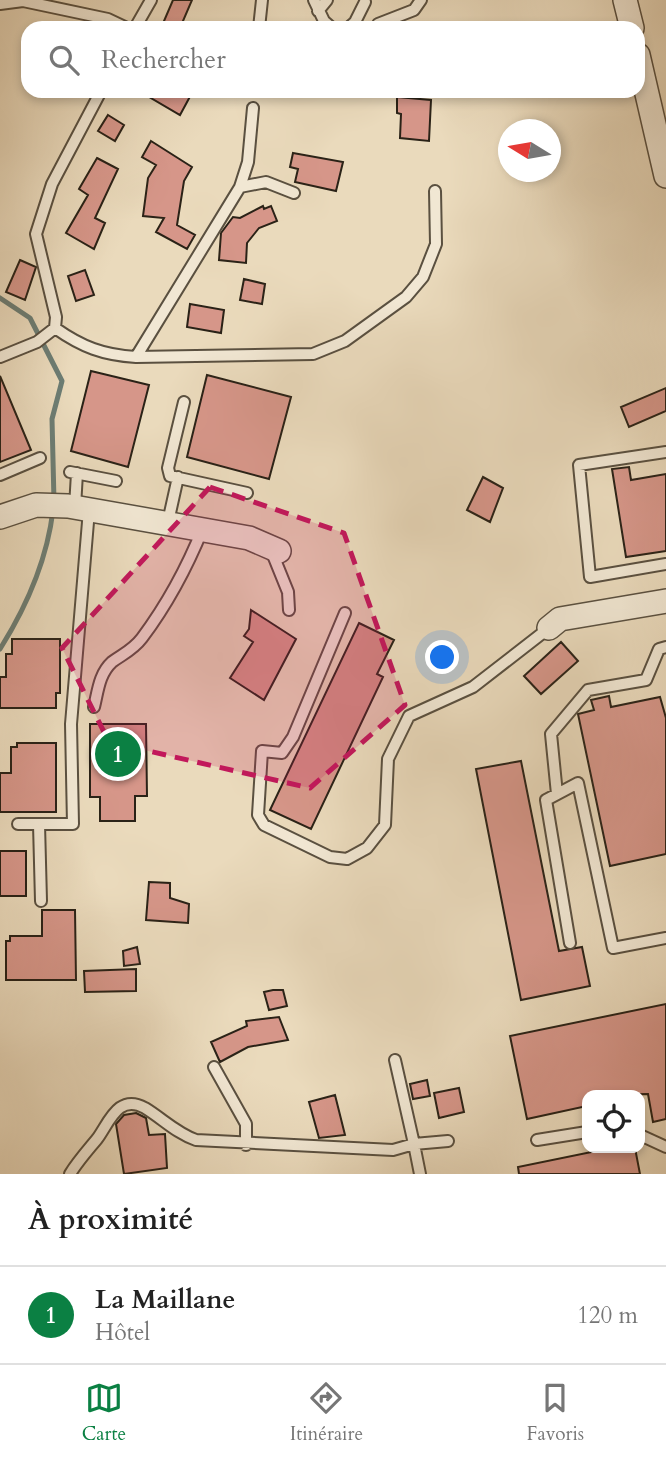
<!DOCTYPE html>
<html lang="fr">
<head>
<meta charset="utf-8">
<style>
  :root { --surface:#fff; --page:#f2f2f2; --text:#222; --muted:#767676; --line:#e0e0e0; --accent:#0b8043 }
  body { margin:0; font-family:Cardo,serif; background:var(--page); color:var(--text) }
  .controls { position:absolute; right:21px; bottom:21px; display:grid; overflow:hidden; border-radius:14px; box-shadow:0 4px 10px #0003 }
  .controls button { width:63px; height:63px; display:grid; place-items:center; padding:0; border:0; border-bottom:2px solid var(--line); background:var(--surface); color:var(--text); font:35px sans-serif }
  .compass { position:absolute; left:498px; top:119px; width:63px; height:63px; border-radius:50%; background:var(--surface); box-shadow:0 4px 10px #0003; rotate:281deg }
  .you { position:absolute; left:443px; top:658px; width:24px; height:24px; margin:-18px; border:5px solid #fff; border-radius:50%; background:#1a73e8; box-shadow:0 0 0 10px #1a73e833 }
  .badge { display:grid; place-items:center; width:46px; height:46px; border-radius:50%; background:var(--accent); color:#fff; font-size:23px; font-weight:700 }
  .pin { position:absolute; translate:-50% -50%; border:4px solid #fff; box-shadow:0 2px 7px #0006 }
  .list { margin:0; padding:0; list-style:none }
  h2 { display:flex; justify-content:space-between; align-items:center; height:91px; margin:0; padding:0 28px; font-size:30px }
  h2 small { font-size:23px; font-weight:400; color:var(--muted) }
  .list li { display:grid; grid-template-columns:46px 1fr auto; gap:21px; align-items:center; box-sizing:border-box; height:98px; padding:0 28px; border-top:2px solid var(--line) }
  .list b { display:block; font-size:26px; white-space:nowrap }
  .list p { margin:0; font-size:23px; white-space:nowrap; color:var(--muted) }
  .list em { font-size:23px; font-style:normal; color:var(--muted) }
  .icon { flex:none; width:38px; height:38px; fill:none; stroke:currentColor; stroke-width:2; stroke-linecap:round; stroke-linejoin:round }
  .map { position:relative; flex:none; width:666px; height:1174px; overflow:hidden }
  .search { position:absolute; background:var(--surface); box-shadow:0 4px 10px #0003; left:21px; right:21px; top:21px; height:77px; display:flex; align-items:center; gap:18px; box-sizing:border-box; padding:0 24px; border-radius:21px; color:var(--muted); font-size:26px }
  .sheet { height:189px; background:var(--surface) }
  nav { display:flex; justify-content:space-around; align-items:center; box-sizing:border-box; height:98px; border-top:2px solid var(--line); background:var(--surface); font-size:19px; color:var(--muted) }
  nav a { display:grid; justify-items:center; gap:4px }
  nav .on { color:var(--accent) }
  .map>svg:first-child { display:block }
  .lines { fill:none; stroke-linecap:round; stroke-linejoin:round }
  .stream { stroke:#6c7d74; stroke-width:5 }
  .building { fill:#d69689; stroke:#2a2217; stroke-width:2 }
  .service-casing { stroke:#5a5040; stroke-width:14 }
  .minor-casing { stroke:#5a5040; stroke-width:26 }
  .service { stroke:#f1e7d3; stroke-width:10 }
  .minor { stroke:#f1e7d3; stroke-width:23 }
  .marked { fill:#c2185b; fill-opacity:0.2; stroke:#c2185b; stroke-width:5; stroke-dasharray:14 9; stroke-linejoin:round }
</style>
</head>
<body>
<div class="map">
<svg width="666" height="1174" viewBox="0 0 666 1174">
  <rect width="100%" height="100%" fill="#eadabc"/>
  <filter id="stains"><feTurbulence type="fractalNoise" baseFrequency=".00286" numOctaves="4"/><feColorMatrix values="0 0 0 0 .2 0 0 0 0 .09 0 0 0 0 .02 0 0 0 .5 -.17"/></filter>
  <radialGradient id="worn" r=".72"><stop offset=".6" stop-color="#630" stop-opacity="0"/><stop offset="1" stop-color="#630" stop-opacity=".3"/></radialGradient>
  <g class="lines">
    <path class="stream" d="M 0,298 L 30,318 L 62,381 L 52,419 L 54,501
      M 0,649 C 27,606 47,561 53,510"/>
  </g>
  <path class="building" d="M 173,0 L 192,0 L 180,28 L 161,28 Z
    M 139,91 L 193,91 L 180,115 Z
    M 397,97 L 431,100 L 429,141 L 400,138 L 401,114 L 397,113 Z
    M 108,115 L 124,125 L 115,141 L 98,131 Z
    M 151,141 L 192,167 L 184,181 L 177,225 L 195,235 L 187,249 L 156,232 L 164,218 L 143,216 L 148,178 L 156,165 L 142,157 Z
    M 293,153 L 343,162 L 336,191 L 295,182 L 298,169 L 290,167 Z
    M 97,158 L 118,169 L 95,218 L 105,223 L 94,249 L 66,233 L 88,195 L 79,189 Z
    M 263,206 L 264,209 L 271,206 L 277,221 L 259,228 L 247,243 L 246,263 L 219,260 L 221,233 L 233,217 L 240,218 Z
    M 20,260 L 36,267 L 25,300 L 6,292 Z
    M 85,270 L 94,295 L 76,301 L 68,276 Z
    M 244,279 L 265,284 L 262,304 L 240,300 Z
    M 190,304 L 224,310 L 221,333 L 187,327 Z
    M 91,371 L 149,385 L 128,467 L 71,451 Z
    M 207,375 L 291,397 L 269,479 L 187,457 Z
    M 0,376 L 31,450 L 0,462 Z
    M 666,388 L 666,411 L 629,427 L 621,407 Z
    M 629,467 L 631,480 L 666,474 L 666,551 L 626,557 L 612,469 Z
    M 483,477 L 503,488 L 490,522 L 467,510 Z
    M 251,610 L 296,639 L 264,700 L 230,678 L 253,642 L 244,636 L 249,629 Z
    M 359,623 L 394,640 L 377,674 L 383,677 L 311,829 L 270,810 Z
    M 12,639 L 60,639 L 60,693 L 56,693 L 56,708 L 0,708 L 0,677 L 6,677 L 6,654 L 12,654 Z
    M 561,642 L 578,661 L 541,694 L 524,676 Z
    M 609,696 L 611,707 L 660,697 L 666,718 L 666,854 L 610,866 L 578,714 L 594,710 L 591,700 Z
    M 90,724 L 146,724 L 147,796 L 135,796 L 135,821 L 100,821 L 100,797 L 90,797 Z
    M 17,743 L 56,743 L 56,812 L 0,812 L 0,773 L 11,773 L 11,747 L 17,747 Z
    M 521,761 L 559,951 L 582,947 L 590,986 L 521,1000 L 476,769 Z
    M 0,851 L 26,851 L 26,896 L 0,896 Z
    M 149,882 L 170,883 L 170,898 L 189,904 L 188,923 L 146,920 Z
    M 42,910 L 75,910 L 76,980 L 6,980 L 6,941 L 10,941 L 10,936 L 42,936 Z
    M 137,947 L 140,964 L 124,966 L 123,951 Z
    M 136,969 L 136,991 L 85,992 L 84,971 Z
    M 273,990 L 283,990 L 287,1006 L 269,1010 L 264,992 Z
    M 666,1004 L 666,1119 L 653,1122 L 648,1094 L 587,1095 L 587,1106 L 527,1119 L 510,1036 Z
    M 279,1017 L 288,1040 L 248,1047 L 220,1062 L 211,1042 L 247,1026 L 246,1021 Z
    M 427,1080 L 430,1096 L 413,1099 L 410,1084 Z
    M 459,1088 L 464,1112 L 439,1118 L 434,1093 Z
    M 335,1095 L 345,1135 L 319,1138 L 309,1102 Z
    M 136,1113 L 146,1118 L 149,1135 L 165,1134 L 167,1168 L 124,1174 L 116,1124 L 124,1115 Z
    M 611,1148 L 635,1148 L 640,1174 L 519,1174 L 518,1167 Z"/>
  <g class="lines">
    <defs>
      <path id="service" d="M 314,0 L 324,21 L 332,28
        M 0,4 L 23,1 L 108,19 L 127,28
        M 318,11 L 327,0
        M 378,24 L 414,10 L 421,0
        M 135,28 L 151,0
        M 259,28 L 262,0
        M 348,28 L 355,22 L 365,2
        M 240,187 L 248,162 L 253,108
        M 55,328 C 82,347 103,355 136,357 L 240,187 L 266,182 L 294,193
        M 0,357 L 37,342 L 55,328 L 56,317 L 36,234 L 52,184 L 101,91
        M 136,357 L 313,354 L 345,341 L 406,297 L 423,277 L 436,244 L 435,191
        M 184,402 L 168,468 L 170,476 L 247,493
        M 666,452 L 579,465 L 590,577 L 666,564
        M 70,472 L 116,481
        M 0,475 L 40,458
        M 75,507 L 77,473
        M 168,522 L 178,477
        M 271,550 L 288,592 L 289,610
        M 345,613 L 293,737 L 282,753 L 262,751 L 258,815 L 264,825 L 330,857 L 347,859 L 367,848 L 385,825 L 388,759 L 409,716 L 473,687 L 549,628
        M 94,707 C 98,691 99,674 112,662 C 123,654 133,650 142,638 C 166,606 188,565 203,528
        M 557,794 L 551,734 L 588,690 L 646,680 L 659,649 L 666,647
        M 18,824 L 73,824 L 71,724 L 89,510
        M 39,824 L 41,901
        M 570,943 L 546,800 L 578,783 L 613,948 L 666,938
        M 214,1067 L 246,1124 L 246,1145
        M 640,1135 L 666,1147
        M 537,1140 L 587,1132
        M 70,1174 C 78,1161 88,1150 97,1139 C 109,1123 118,1093 145,1108 C 163,1119 176,1133 196,1140 L 393,1150 L 414,1144 L 395,1060
        M 420,1174 L 414,1144 L 448,1141"/>
      <path id="minor" d="M 625,0 L 632,28
        M 638,55 L 666,176
        M 0,517 L 36,505 L 68,506 L 249,538 L 279,551
        M 549,628 L 560,619 L 666,601"/>
    </defs>
    <use href="#service" class="service-casing"/>
    <use href="#minor" class="minor-casing"/>
    <use href="#service" class="service"/>
    <use href="#minor" class="minor"/>
  </g>
  <path class="marked" d="M 210,487 L 344,533 L 405,705 L 310,788 L 109,742 L 62,648 Z"/>
  <rect width="100%" height="100%" filter="url(#stains)"/>
  <rect width="100%" height="100%" fill="url(#worn)"/>
</svg>
<div class="controls">
<button><svg class="icon" aria-label="locate" viewBox="0 0 24 24"><circle cx="12" cy="12" r="6"/><path d="M12 2v4M12 18v4M2 12h4M18 12h4"/></svg></button>
</div>
<svg class="compass" viewBox="-18 -18 36 36"><path d="M0-13l5 13h-10z" fill="#e53935"/><path d="M0 13l5-13h-10z" fill="#767676"/></svg>
<div class="you"></div>
<div class="pin badge" style="left:118px;top:754px">1</div>
<div class="search"><svg class="icon" aria-label="search" viewBox="0 0 24 24"><circle cx="10" cy="10" r="6"/><path d="M15 15l6 6"/></svg>Rechercher</div>
</div>
<section class="sheet">
<h2>À proximité<small></small></h2>
<ul class="list">
<li><span class="badge">1</span><div><b>La Maillane</b><p>Hôtel</p></div><em>120 m</em></li>
</ul>
</section>
<nav>
<a class="on"><svg class="icon" aria-label="map" viewBox="0 0 24 24"><path d="M3 6l6-2 6 2 6-2v14l-6 2-6-2-6 2zM9 4v14M15 6v14"/></svg>Carte</a>
<a><svg class="icon" aria-label="directions" viewBox="0 0 24 24"><path d="M12 3l9 9-9 9-9-9zM9 14v-3h6M13 9l2 2-2 2"/></svg>Itinéraire</a>
<a><svg class="icon" aria-label="saved" viewBox="0 0 24 24"><path d="M7 4h10v16l-5-4-5 4z"/></svg>Favoris</a>
</nav>
</body>
</html>
